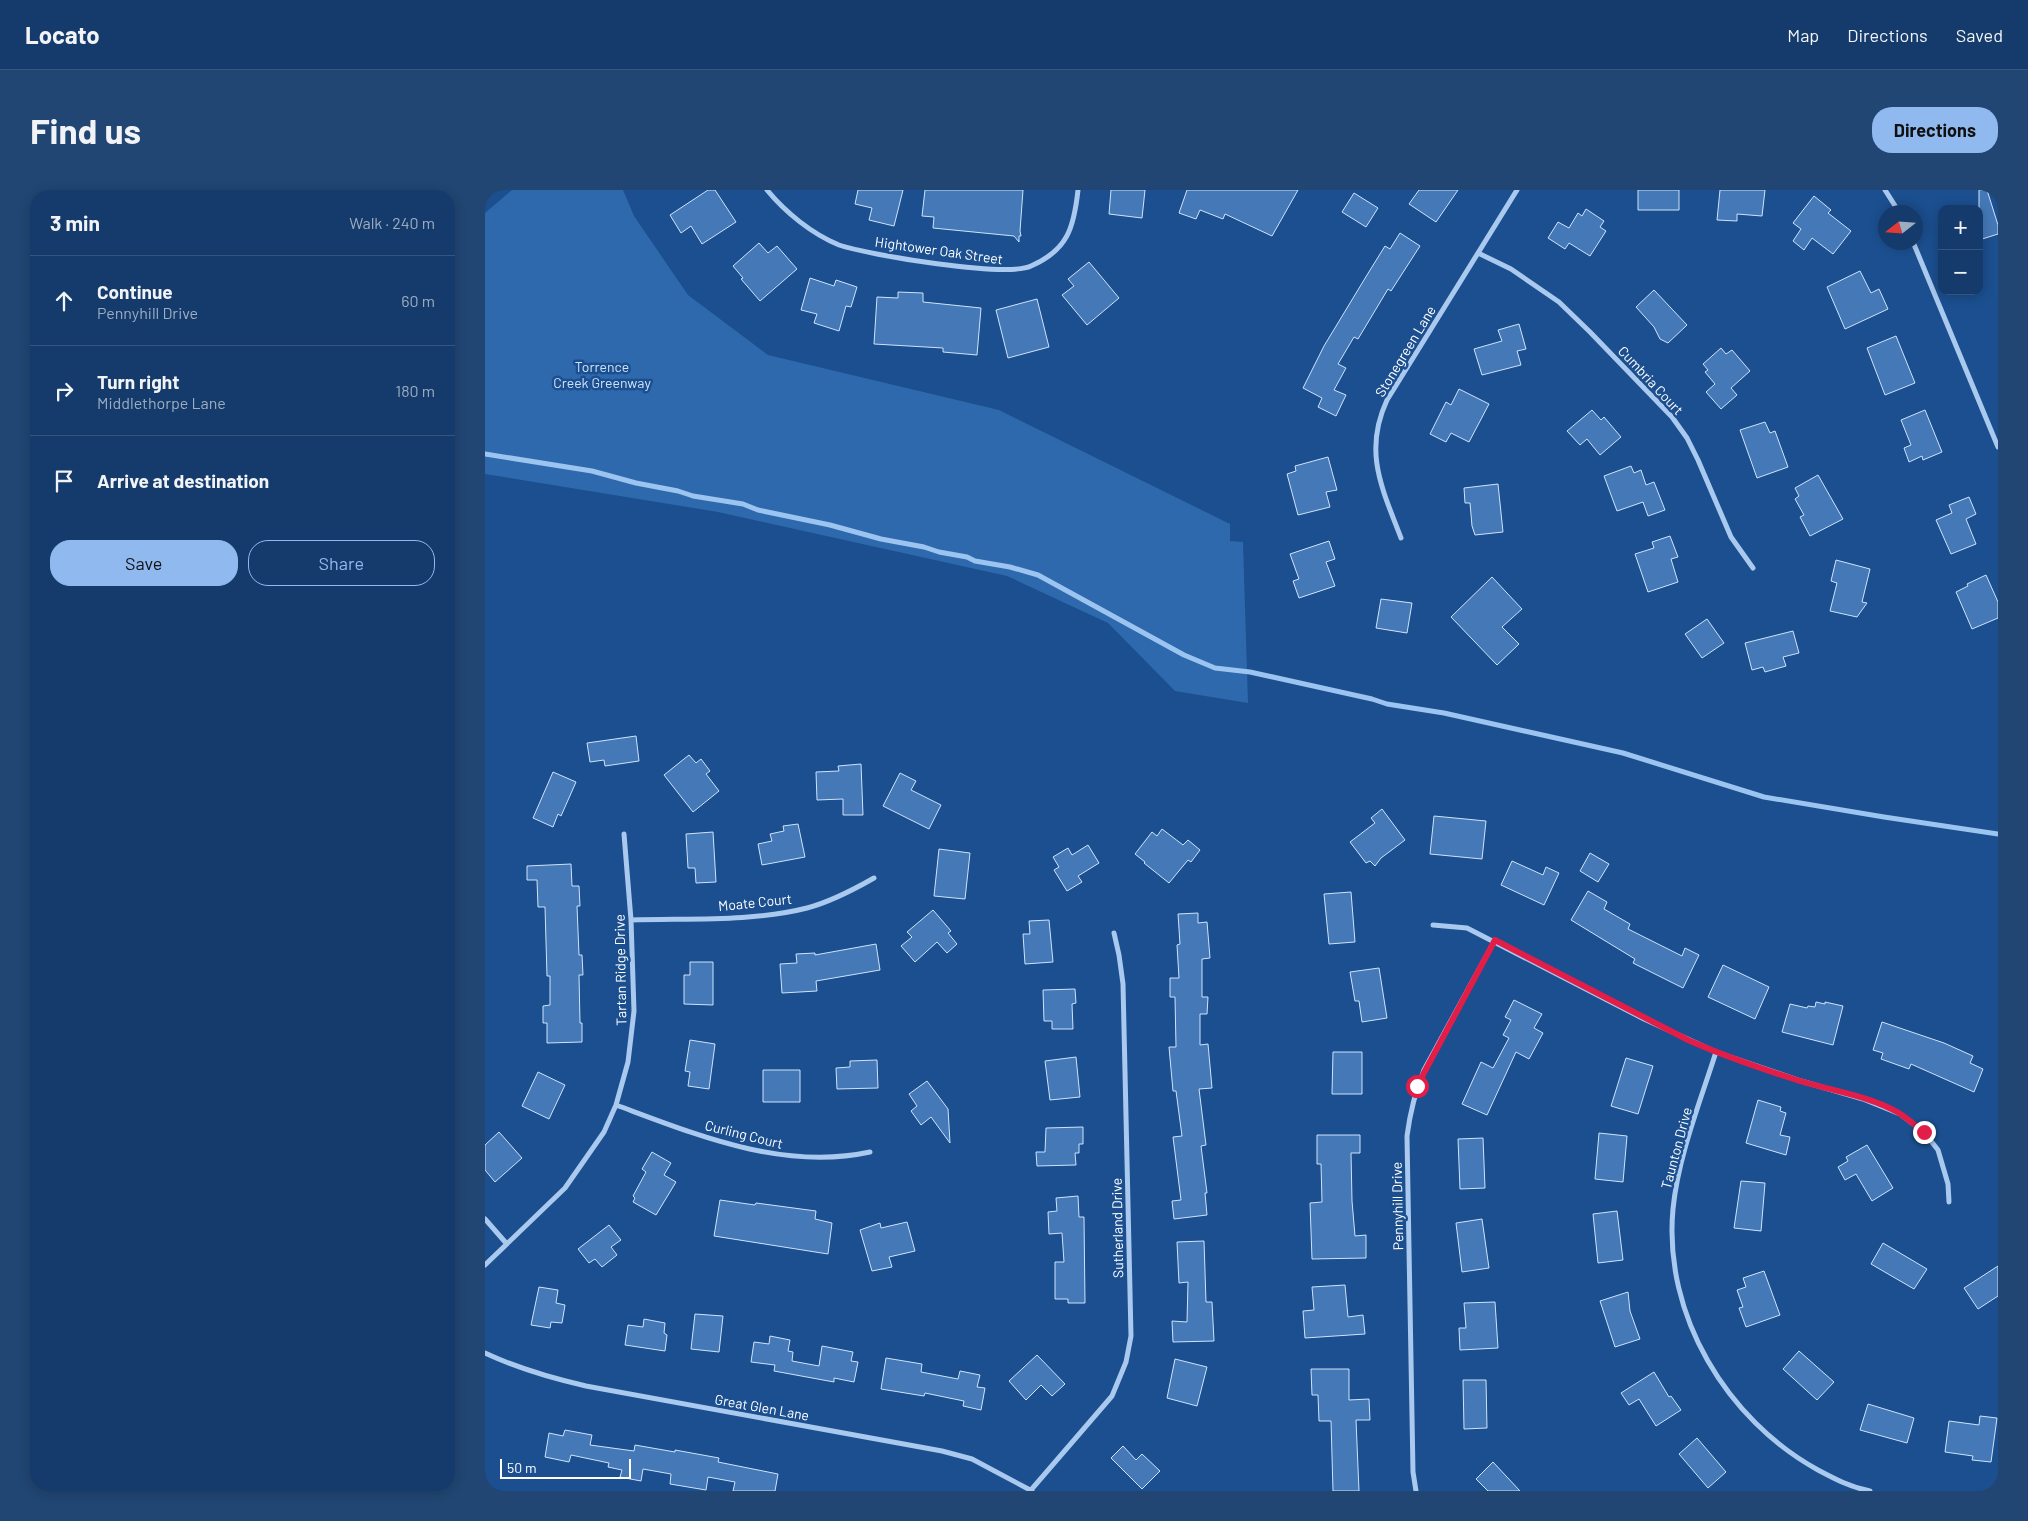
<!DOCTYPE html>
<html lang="en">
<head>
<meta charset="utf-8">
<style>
  :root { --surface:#143b6b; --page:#214673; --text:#f1f3f6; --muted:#9dadc1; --line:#33557e; --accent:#90b9f0 }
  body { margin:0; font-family:Barlow,sans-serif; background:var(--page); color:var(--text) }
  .controls { position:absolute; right:15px; top:15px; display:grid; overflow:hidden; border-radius:10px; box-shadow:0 2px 12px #0003 }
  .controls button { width:45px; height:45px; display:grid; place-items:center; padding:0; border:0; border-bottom:1px solid var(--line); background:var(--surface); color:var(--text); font:25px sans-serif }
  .compass { position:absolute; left:1393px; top:15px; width:45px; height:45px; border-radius:50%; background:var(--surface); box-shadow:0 2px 12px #0003; rotate:253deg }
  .scale { position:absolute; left:15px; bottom:12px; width:131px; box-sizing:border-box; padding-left:5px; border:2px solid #fff; border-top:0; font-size:14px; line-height:18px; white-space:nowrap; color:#fff; -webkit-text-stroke:4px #1b4f8f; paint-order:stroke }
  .stop { position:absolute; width:15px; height:15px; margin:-11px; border:4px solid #e11d48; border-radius:50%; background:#fff }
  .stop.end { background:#e11d48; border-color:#fff; box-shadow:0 1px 5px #0008 }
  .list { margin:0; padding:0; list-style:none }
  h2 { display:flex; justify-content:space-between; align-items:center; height:65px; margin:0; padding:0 20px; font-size:21px }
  h2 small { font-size:16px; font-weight:400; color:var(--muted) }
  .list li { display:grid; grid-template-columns:32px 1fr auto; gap:15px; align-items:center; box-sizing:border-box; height:90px; padding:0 20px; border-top:1px solid var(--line) }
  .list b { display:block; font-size:19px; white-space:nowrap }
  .list p { margin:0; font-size:16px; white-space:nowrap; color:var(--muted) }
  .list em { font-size:16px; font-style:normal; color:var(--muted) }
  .actions { display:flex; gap:10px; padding:15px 20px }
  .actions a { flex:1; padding:11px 0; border:1px solid var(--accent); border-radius:20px; text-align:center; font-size:18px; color:var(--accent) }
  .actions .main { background:var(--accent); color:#111 }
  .icon { flex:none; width:28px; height:28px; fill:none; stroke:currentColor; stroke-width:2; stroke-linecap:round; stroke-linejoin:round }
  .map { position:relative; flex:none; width:1513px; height:1301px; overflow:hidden; border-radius:20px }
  header { display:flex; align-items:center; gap:30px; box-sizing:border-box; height:70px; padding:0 25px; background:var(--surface); border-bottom:1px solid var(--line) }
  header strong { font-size:24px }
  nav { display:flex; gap:28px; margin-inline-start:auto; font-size:18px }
  .intro { display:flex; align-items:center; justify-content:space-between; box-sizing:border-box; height:120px; padding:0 30px }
  h1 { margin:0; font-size:35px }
  .button { padding:12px 22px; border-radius:20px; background:var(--accent); color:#111; font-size:18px; font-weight:700 }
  main { display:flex; gap:30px; padding:0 30px }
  aside { flex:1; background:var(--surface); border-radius:20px; box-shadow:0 2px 12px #0003 }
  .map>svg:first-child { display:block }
  .green { fill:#2e69ad }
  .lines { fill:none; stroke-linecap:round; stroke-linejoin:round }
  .stream { stroke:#9cc4f0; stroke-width:5 }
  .building { fill:#4478b7; stroke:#cfe3fa }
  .street { stroke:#a9c9ee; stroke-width:5 }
  .route { stroke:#e11d48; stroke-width:6 }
  .labels { text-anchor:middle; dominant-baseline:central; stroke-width:5; stroke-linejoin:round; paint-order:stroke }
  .street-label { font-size:14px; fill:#fff; stroke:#1b4f8f }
  .park-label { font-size:14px; fill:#cfe3fa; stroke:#1b4f8f }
</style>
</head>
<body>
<header>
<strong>Locato</strong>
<nav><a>Map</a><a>Directions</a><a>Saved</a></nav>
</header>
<div class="intro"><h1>Find us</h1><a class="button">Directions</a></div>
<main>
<aside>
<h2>3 min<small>Walk · 240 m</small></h2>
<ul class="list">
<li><svg class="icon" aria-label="ahead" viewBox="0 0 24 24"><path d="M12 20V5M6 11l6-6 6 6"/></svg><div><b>Continue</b><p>Pennyhill Drive</p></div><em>60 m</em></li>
<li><svg class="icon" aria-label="right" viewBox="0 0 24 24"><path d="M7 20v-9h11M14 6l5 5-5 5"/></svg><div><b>Turn right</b><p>Middlethorpe Lane</p></div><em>180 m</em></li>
<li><svg class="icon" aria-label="arrive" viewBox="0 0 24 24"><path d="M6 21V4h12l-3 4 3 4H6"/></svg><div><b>Arrive at destination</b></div></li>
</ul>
<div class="actions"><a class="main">Save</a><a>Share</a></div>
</aside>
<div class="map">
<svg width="1513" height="1301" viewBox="0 0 1513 1301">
  <rect width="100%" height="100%" fill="#1b4f8f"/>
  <path class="green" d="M 27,0 L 138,0 L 149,26 L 203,105 L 283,165 L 514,220 L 745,334 L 745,351 L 758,352 L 763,513 L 690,501 L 623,433 L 522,386 L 233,322 L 0,284 L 0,23 Z"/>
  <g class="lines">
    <path class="stream" d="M 0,264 L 107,281 L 151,293 L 193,301 L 208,306 L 258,314 L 273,320 L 345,335 L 396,349 L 439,357 L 454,362 L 482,367 L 490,371 L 525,377 L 553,385 L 699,465 L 730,478 L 765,482 L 887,509 L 902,514 L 959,523 L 1138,563 L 1279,607 L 1399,627 L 1513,644"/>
  </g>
  <path class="building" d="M 223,0 L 230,0 L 251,32 L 217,54 L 206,36 L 196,43 L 185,25 Z
    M 373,0 L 418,0 L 409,36 L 384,30 L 387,18 L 370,14 Z
    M 440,0 L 538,0 L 535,41 L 536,46 L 534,46 L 534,52 L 529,46 L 448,38 L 449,27 L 437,26 Z
    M 626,0 L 660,0 L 657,28 L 624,24 Z
    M 702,0 L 813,0 L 787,46 L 740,24 L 738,29 L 715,20 L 711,29 L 694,23 Z
    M 934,0 L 973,0 L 951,32 L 924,14 Z
    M 1153,0 L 1194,0 L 1194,20 L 1153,20 Z
    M 1235,0 L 1280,0 L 1277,26 L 1252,24 L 1252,31 L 1232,30 Z
    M 1494,0 L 1502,0 L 1513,35 L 1513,44 L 1494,50 Z
    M 869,3 L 893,18 L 881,37 L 857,22 Z
    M 1329,6 L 1346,20 L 1343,23 L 1366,41 L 1348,64 L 1327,48 L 1319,60 L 1308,51 L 1316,39 L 1308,33 Z
    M 1101,19 L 1119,31 L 1115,37 L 1121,41 L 1105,66 L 1084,53 L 1080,59 L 1063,48 L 1073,32 L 1084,38 L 1093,23 L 1097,26 Z
    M 915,43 L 935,56 L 906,101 L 903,99 L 873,149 L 869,147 L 853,174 L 861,178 L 849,200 L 861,205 L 851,226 L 833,217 L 837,208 L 818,198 L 839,156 L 882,85 L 900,56 L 905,59 Z
    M 274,53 L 283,63 L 292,56 L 312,79 L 275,111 L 256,89 L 258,88 L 248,76 Z
    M 604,72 L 634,108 L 602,135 L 577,105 L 589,96 L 583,89 Z
    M 1375,81 L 1386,103 L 1394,99 L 1403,119 L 1360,139 L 1342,97 Z
    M 325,88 L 349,96 L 351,90 L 372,97 L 366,117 L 361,116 L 354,141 L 329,133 L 332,124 L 316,120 Z
    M 1169,100 L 1202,135 L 1183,153 L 1175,149 L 1169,137 L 1151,117 Z
    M 413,102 L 438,103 L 438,112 L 496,118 L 492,165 L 458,162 L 458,158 L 389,154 L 392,107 L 413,108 Z
    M 552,109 L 564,157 L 523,168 L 511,120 Z
    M 1034,134 L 1041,159 L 1032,161 L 1036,175 L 997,185 L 989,159 L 1017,151 L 1013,140 Z
    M 1411,146 L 1430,193 L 1400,205 L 1382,158 Z
    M 1236,158 L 1241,164 L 1247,160 L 1265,181 L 1246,198 L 1252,205 L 1236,219 L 1221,202 L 1230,194 L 1220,182 L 1223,180 L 1218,174 Z
    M 974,199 L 1004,214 L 984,252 L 966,243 L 961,252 L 945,244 L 961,212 L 966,215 Z
    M 1107,220 L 1116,230 L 1119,227 L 1136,247 L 1115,265 L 1102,249 L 1095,255 L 1082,241 Z
    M 1440,220 L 1457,262 L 1438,270 L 1437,266 L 1424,272 L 1419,258 L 1426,255 L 1416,230 Z
    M 1280,232 L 1285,243 L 1290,241 L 1303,277 L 1272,288 L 1255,240 Z
    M 843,267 L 852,300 L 841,302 L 845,317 L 813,325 L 802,284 L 811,281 L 810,276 Z
    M 1146,276 L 1149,283 L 1156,280 L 1161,295 L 1169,292 L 1180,320 L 1163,326 L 1158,312 L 1132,321 L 1119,286 Z
    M 1333,285 L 1358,329 L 1325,346 L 1315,327 L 1319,325 L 1310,309 L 1314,306 L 1310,298 Z
    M 1013,294 L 1018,342 L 990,345 L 987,336 L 985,313 L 980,313 L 979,298 Z
    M 1484,307 L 1491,324 L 1481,329 L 1491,354 L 1466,364 L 1451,330 L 1467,323 L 1464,315 Z
    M 1185,346 L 1193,367 L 1186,369 L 1193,392 L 1163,402 L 1150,364 L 1169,358 L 1167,352 Z
    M 844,351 L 850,369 L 841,372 L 850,396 L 814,408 L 808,391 L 814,389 L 805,364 Z
    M 1351,370 L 1385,379 L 1377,412 L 1382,413 L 1372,427 L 1345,421 L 1352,393 L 1346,391 Z
    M 1501,385 L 1513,412 L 1513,428 L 1487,439 L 1471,402 L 1483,396 L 1482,394 Z
    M 1007,387 L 1037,419 L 1017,437 L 1034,454 L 1012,475 L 966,427 Z
    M 896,409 L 927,413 L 922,443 L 891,438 Z
    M 1222,429 L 1239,453 L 1217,468 L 1200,444 Z
    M 1308,441 L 1314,463 L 1298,467 L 1301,476 L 1280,482 L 1278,477 L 1267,480 L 1260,453 Z
    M 151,546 L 154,571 L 120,576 L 119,570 L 105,572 L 102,553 Z
    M 204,565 L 211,573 L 216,569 L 225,581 L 221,584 L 234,601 L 208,622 L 179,585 Z
    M 376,574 L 378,625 L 358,625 L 358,609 L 332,610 L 331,582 L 354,581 L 353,576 Z
    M 68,582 L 91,592 L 76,626 L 73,624 L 68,637 L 48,628 Z
    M 415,583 L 431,591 L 426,600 L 456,615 L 444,639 L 398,616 Z
    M 897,619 L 920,650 L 896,668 L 890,676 L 885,671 L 881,673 L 865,652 L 890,633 L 886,628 Z
    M 949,626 L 1001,631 L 997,669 L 945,664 Z
    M 313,634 L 320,667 L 277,675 L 273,654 L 287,651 L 285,644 L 299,641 L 298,636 Z
    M 677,639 L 698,655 L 703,650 L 715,660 L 706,672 L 703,670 L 684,693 L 659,673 L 660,672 L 650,664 L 667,642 L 672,646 Z
    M 228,642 L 231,692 L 211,693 L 210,678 L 203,678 L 201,644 Z
    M 603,655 L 614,673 L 593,686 L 597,692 L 582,701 L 569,680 L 574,677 L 568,667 L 583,658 L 587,665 Z
    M 454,659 L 485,663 L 480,709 L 449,706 Z
    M 1105,663 L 1124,674 L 1113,692 L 1095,681 Z
    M 1027,671 L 1058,685 L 1061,677 L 1074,683 L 1059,715 L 1016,695 Z
    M 86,674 L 87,696 L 94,696 L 95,716 L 92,716 L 94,765 L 97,765 L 98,785 L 94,785 L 95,833 L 97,833 L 97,852 L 62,853 L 62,833 L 58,833 L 58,816 L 65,815 L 65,786 L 62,786 L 60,717 L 53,717 L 52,690 L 42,690 L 42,676 Z
    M 1103,701 L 1122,712 L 1119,719 L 1145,734 L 1143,739 L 1197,766 L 1200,758 L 1214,765 L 1198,798 L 1148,773 L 1150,769 L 1086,730 Z
    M 866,702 L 870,752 L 844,754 L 839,704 Z
    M 448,720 L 466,741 L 463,743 L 472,754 L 462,763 L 452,752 L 430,772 L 416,756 L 427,747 L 422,742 Z
    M 713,723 L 713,733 L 722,732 L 725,768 L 717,769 L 717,807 L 723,807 L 722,824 L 715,824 L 715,855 L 723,854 L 727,898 L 714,899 L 721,955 L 716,956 L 722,1003 L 720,1003 L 722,1025 L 689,1029 L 687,1011 L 696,1010 L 688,947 L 697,946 L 691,901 L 688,901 L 684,857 L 691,857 L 690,807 L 685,807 L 685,788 L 694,788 L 692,755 L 695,754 L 693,724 Z
    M 564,730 L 568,772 L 540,774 L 538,744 L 545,744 L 544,731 Z
    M 391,754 L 395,780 L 331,791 L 332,801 L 297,803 L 295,774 L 312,773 L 311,764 L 330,763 L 330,765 Z
    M 205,772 L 228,772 L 228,815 L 199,814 L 199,785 L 205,785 Z
    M 1238,775 L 1284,797 L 1270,829 L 1223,807 Z
    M 894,778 L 902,828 L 877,832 L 874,811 L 870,811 L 865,782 Z
    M 590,799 L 591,813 L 587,814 L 588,839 L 567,839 L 567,831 L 559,831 L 558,800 Z
    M 1029,810 L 1057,824 L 1049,838 L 1058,843 L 1044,869 L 1031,862 L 1002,925 L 977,914 L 996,872 L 1008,878 L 1024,848 L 1018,845 L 1026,830 L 1020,827 Z
    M 1331,812 L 1340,814 L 1340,812 L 1358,816 L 1348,855 L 1297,842 L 1305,814 L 1322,818 L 1323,816 L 1330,817 Z
    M 1397,832 L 1459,853 L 1488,866 L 1485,873 L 1498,879 L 1489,902 L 1426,874 L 1424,879 L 1396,869 L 1398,863 L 1388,860 Z
    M 205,850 L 230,854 L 224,899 L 203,896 L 205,882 L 200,881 Z
    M 848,862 L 877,862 L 877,904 L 847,904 Z
    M 591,867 L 595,907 L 565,910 L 560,871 Z
    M 1141,868 L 1168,876 L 1153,924 L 1126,916 Z
    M 392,870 L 393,898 L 352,899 L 351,878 L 365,877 L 365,871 Z
    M 278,880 L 315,880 L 315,912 L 278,912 Z
    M 53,882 L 80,895 L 64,929 L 37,916 Z
    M 442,891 L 463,919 L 465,953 L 446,927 L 436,935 L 426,921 L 432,916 L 424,904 Z
    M 1273,910 L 1296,917 L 1295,921 L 1301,923 L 1295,945 L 1305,947 L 1301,965 L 1261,953 Z
    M 598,937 L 598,954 L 594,954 L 594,963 L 590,963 L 591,975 L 552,976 L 551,962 L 560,962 L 561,938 Z
    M 14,942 L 37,968 L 10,992 L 0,980 L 0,955 Z
    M 1114,943 L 1142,946 L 1138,992 L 1110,989 Z
    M 832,945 L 875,945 L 875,963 L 866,963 L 867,1011 L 870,1046 L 881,1045 L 881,1068 L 827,1069 L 825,1013 L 837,1012 L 836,974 L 832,974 Z
    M 998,948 L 1000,998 L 975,999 L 973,949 Z
    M 1382,955 L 1408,998 L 1387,1011 L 1371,984 L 1360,990 L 1353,977 L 1363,971 L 1361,967 Z
    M 167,962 L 186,973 L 179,985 L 191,992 L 171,1025 L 148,1012 L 150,1008 L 148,1006 L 161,982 L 157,979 Z
    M 1256,991 L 1280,993 L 1276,1041 L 1249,1038 Z
    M 593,1006 L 594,1027 L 599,1027 L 600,1113 L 583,1113 L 583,1109 L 570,1109 L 570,1072 L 579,1072 L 577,1043 L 564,1044 L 563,1022 L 572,1021 L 571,1008 Z
    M 235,1010 L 270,1015 L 271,1013 L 331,1021 L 330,1029 L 347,1033 L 343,1064 L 229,1046 Z
    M 1132,1021 L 1138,1070 L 1113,1073 L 1108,1024 Z
    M 997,1029 L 1004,1078 L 977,1082 L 971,1033 Z
    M 422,1032 L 430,1061 L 404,1067 L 407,1077 L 387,1081 L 375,1040 L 395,1033 L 396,1038 Z
    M 124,1035 L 136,1050 L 126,1057 L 132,1065 L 117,1077 L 110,1069 L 104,1073 L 93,1059 Z
    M 719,1051 L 721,1112 L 727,1112 L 729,1151 L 688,1152 L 687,1131 L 702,1132 L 703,1092 L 694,1093 L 692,1052 Z
    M 1398,1053 L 1442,1079 L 1429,1099 L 1386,1074 Z
    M 1513,1076 L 1513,1106 L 1493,1119 L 1479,1098 Z
    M 1279,1081 L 1295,1125 L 1261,1137 L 1254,1118 L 1258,1117 L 1252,1100 L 1261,1097 L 1258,1088 Z
    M 860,1095 L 863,1127 L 878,1125 L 880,1144 L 820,1148 L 818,1121 L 829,1120 L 827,1097 Z
    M 54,1097 L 73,1100 L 71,1113 L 80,1115 L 77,1133 L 66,1132 L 65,1138 L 46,1135 Z
    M 1143,1102 L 1145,1121 L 1155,1149 L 1130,1157 L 1115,1111 Z
    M 1010,1112 L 1013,1158 L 975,1160 L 974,1138 L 981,1138 L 979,1113 Z
    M 210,1124 L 238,1126 L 234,1162 L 206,1159 Z
    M 159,1129 L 180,1133 L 179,1143 L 182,1145 L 180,1161 L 140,1155 L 143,1135 L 158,1137 Z
    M 285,1146 L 305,1150 L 303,1161 L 308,1162 L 307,1171 L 334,1176 L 337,1156 L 368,1162 L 366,1171 L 373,1172 L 369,1192 L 349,1188 L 349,1192 L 289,1181 L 290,1175 L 266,1172 L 269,1152 L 284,1154 Z
    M 1314,1161 L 1349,1192 L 1332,1210 L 1298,1179 Z
    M 552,1165 L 580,1194 L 567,1206 L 556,1195 L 541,1210 L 524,1191 Z
    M 401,1168 L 437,1174 L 436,1182 L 473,1189 L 475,1181 L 495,1185 L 492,1197 L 500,1198 L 496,1220 L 478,1216 L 479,1211 L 440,1203 L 439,1206 L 396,1199 Z
    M 690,1169 L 722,1177 L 712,1216 L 682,1208 Z
    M 826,1179 L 864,1179 L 864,1210 L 884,1209 L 885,1230 L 871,1230 L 874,1301 L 848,1301 L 846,1231 L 834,1231 L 833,1205 L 827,1205 Z
    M 1169,1182 L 1184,1207 L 1186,1206 L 1196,1220 L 1171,1236 L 1154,1209 L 1144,1215 L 1136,1203 Z
    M 978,1190 L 1001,1190 L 1002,1238 L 979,1239 Z
    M 1383,1214 L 1429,1228 L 1422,1253 L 1375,1240 Z
    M 1495,1226 L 1512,1228 L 1506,1272 L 1487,1270 L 1488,1266 L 1460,1262 L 1464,1231 L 1494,1235 Z
    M 80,1240 L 107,1245 L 105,1255 L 149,1261 L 150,1255 L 190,1262 L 190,1260 L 234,1268 L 233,1272 L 293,1284 L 290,1301 L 248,1301 L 250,1292 L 223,1287 L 221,1300 L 185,1294 L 186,1284 L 158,1279 L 156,1291 L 135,1287 L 137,1280 L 123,1277 L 124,1273 L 86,1265 L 84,1272 L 60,1267 L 64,1243 L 78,1246 Z
    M 1212,1248 L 1241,1282 L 1223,1298 L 1194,1264 Z
    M 638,1256 L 651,1270 L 657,1264 L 675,1281 L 657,1299 L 626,1268 Z
    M 1008,1272 L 1035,1301 L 1003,1301 L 991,1289 Z"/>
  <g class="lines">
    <path class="street" d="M 282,0 C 300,22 327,44 354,55 C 384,65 521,88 546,76 C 583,60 589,37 593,0
      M 1400,0 L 1414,22
      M 1428,52 L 1513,257
      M 993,63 L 1026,79 L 1074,112 L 1105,142 L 1187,227 L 1202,248 L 1213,270 L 1246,347 L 1268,378
      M 916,348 C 897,298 878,262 902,210 L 1032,0
      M 146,730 C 203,728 267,732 322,718 C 345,712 368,700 389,688
      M 948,735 L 982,738 L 1159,829 L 1231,862 L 1316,891 L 1378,909 L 1415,924 L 1439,942 L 1453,960 L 1463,994 L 1464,1012
      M 1231,862 C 1215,912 1193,967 1188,1019 C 1178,1125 1242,1230 1333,1280 C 1350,1289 1365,1297 1385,1301
      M 131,915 C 212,945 298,981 385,962
      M 0,1029 L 21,1053
      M 0,1075 L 80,998 L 119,942 L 131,915 L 143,872 L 149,821 L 146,730 L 139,644
      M 0,1163 C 32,1178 66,1188 101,1196 L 457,1261 L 487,1269 L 547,1301
      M 546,1300 L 627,1206 L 641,1172 L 646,1146 L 638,794 L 634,765 L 629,743
      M 931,1301 L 928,1282 L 922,946 C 925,923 930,902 939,880 L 1010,750"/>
  </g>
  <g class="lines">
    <path class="route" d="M 932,896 L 1010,750 L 1203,850 C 1239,866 1277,879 1315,891 C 1348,901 1385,906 1414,923 C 1423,929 1431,936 1439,942"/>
  </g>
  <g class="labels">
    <g class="street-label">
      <text transform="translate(454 60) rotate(8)">Hightower Oak Street</text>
      <text transform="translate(920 161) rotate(-59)">Stonegreen Lane</text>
      <text transform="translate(1166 190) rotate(47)">Cumbria Court</text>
      <text transform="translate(270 712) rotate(-6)">Moate Court</text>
      <text transform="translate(135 780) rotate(-91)">Tartan Ridge Drive</text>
      <text transform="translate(259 944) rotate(14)">Curling Court</text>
      <text transform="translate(1191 958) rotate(-75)">Taunton Drive</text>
      <text transform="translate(912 1016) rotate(-91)">Pennyhill Drive</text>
      <text transform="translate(632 1038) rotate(-91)">Sutherland Drive</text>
      <text transform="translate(277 1217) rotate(10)">Great Glen Lane</text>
    </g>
    <g class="park-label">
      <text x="117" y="176">Torrence<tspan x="117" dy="16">Creek Greenway</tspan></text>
    </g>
  </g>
</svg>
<div class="controls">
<button>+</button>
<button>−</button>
</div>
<svg class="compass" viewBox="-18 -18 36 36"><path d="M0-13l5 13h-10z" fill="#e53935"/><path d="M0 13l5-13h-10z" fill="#9dadc1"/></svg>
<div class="scale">50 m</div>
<div class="stop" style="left:932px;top:896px"></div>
<div class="stop end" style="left:1439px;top:942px"></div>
</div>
</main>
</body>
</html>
